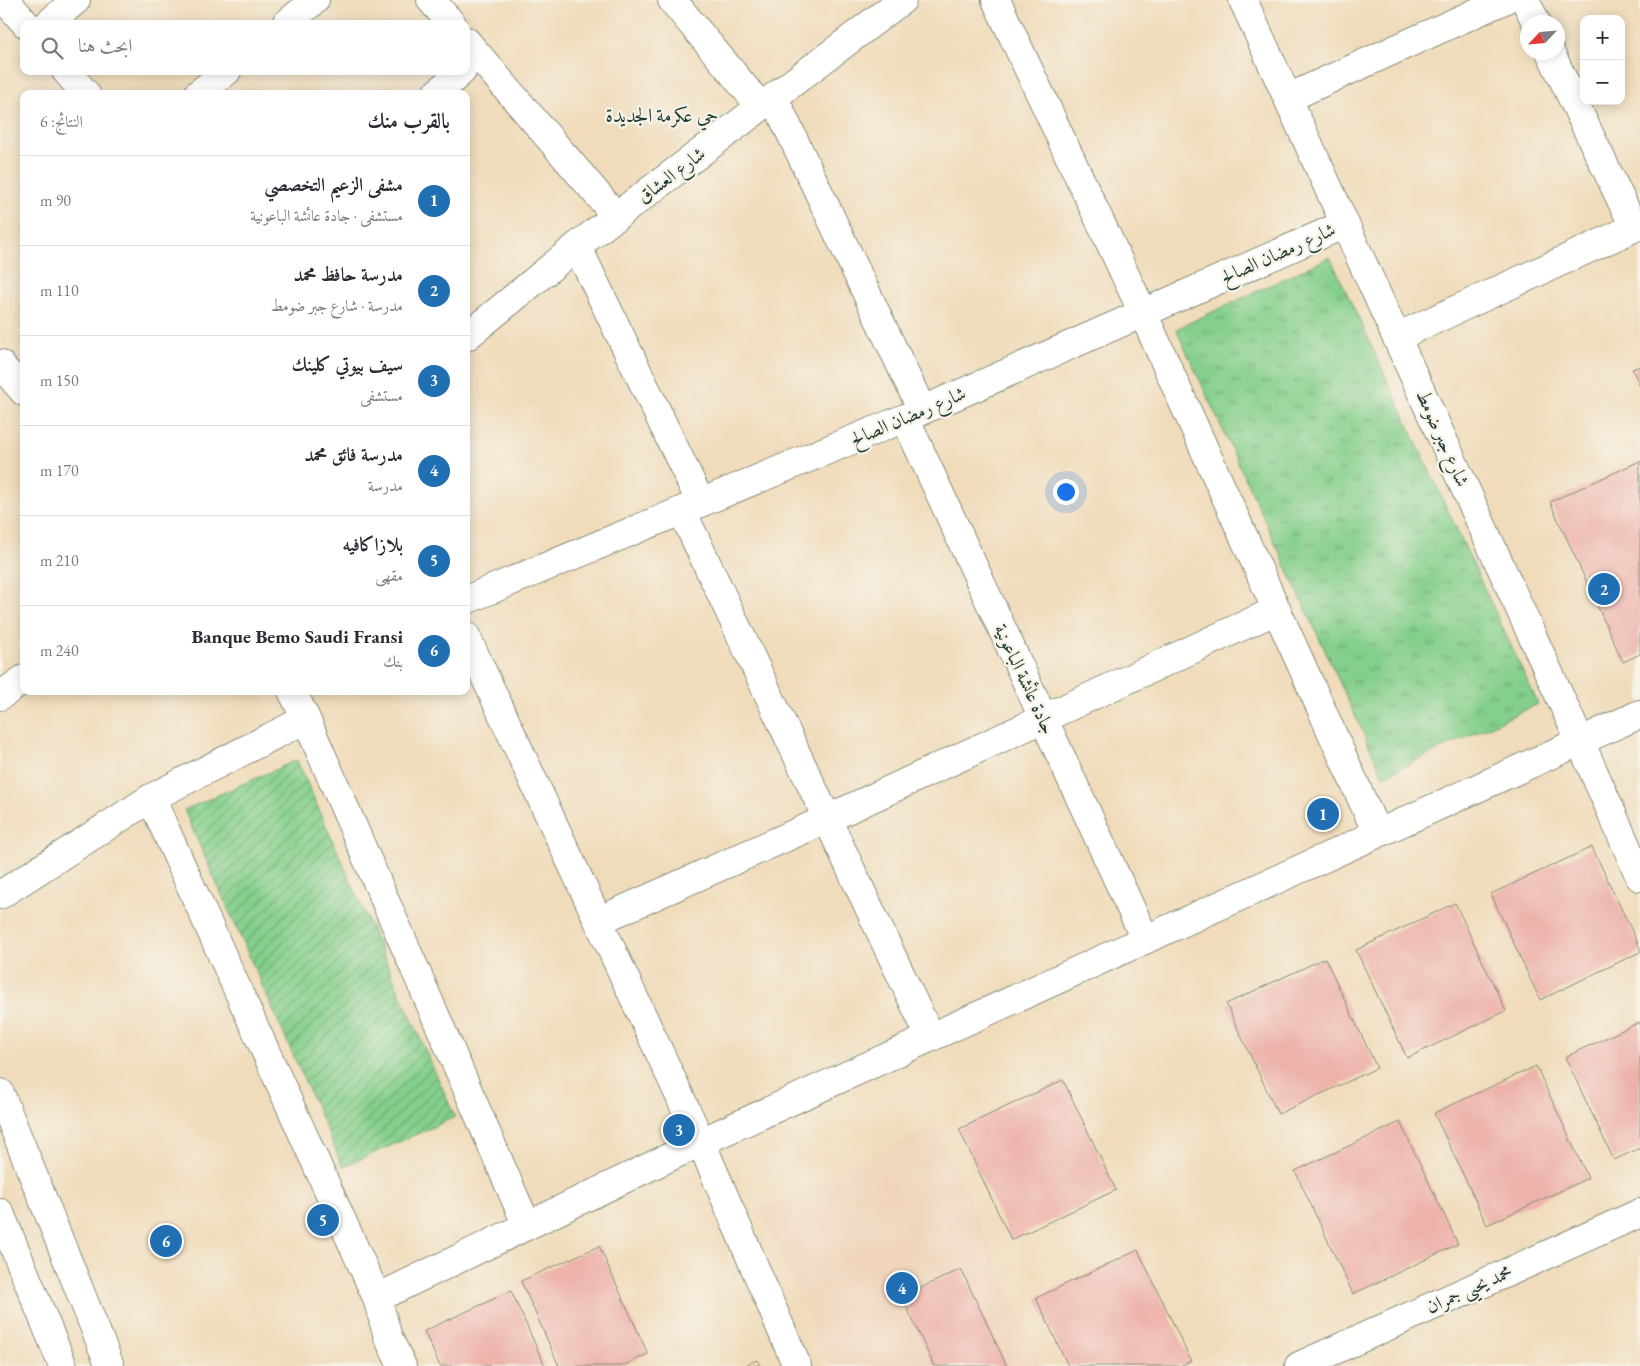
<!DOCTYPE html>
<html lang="ar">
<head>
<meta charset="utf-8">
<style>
  :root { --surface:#fff; --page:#f7f7f7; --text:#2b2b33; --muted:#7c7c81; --line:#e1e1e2; --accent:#1f6fb2 }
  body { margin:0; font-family:"EB Garamond",Amiri,serif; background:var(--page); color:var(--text); direction:rtl }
  .controls { position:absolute; right:15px; top:15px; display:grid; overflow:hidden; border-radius:10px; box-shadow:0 2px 12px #0003 }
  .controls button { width:45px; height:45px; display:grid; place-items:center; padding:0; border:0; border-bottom:1px solid var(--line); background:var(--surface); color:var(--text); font:25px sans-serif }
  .compass { position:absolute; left:1520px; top:15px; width:45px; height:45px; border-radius:50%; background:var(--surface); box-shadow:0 2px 12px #0003; rotate:244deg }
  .you { position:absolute; left:1065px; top:491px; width:18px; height:18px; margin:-12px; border:4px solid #fff; border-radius:50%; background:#1a73e8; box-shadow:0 0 0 8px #1a73e833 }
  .badge { display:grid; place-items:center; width:32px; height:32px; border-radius:50%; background:var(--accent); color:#fff; font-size:16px; font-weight:700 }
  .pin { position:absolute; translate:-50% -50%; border:2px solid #fff; box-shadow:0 1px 5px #0006 }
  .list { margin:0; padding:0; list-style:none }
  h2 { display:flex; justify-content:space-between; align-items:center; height:65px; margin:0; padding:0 20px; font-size:21px }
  h2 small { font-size:16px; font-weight:400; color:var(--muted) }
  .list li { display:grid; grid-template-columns:32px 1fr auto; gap:15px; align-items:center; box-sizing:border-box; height:90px; padding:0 20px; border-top:1px solid var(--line) }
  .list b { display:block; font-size:19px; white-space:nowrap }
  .list p { margin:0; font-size:16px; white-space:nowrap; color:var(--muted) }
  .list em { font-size:16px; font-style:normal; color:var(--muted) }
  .icon { flex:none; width:28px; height:28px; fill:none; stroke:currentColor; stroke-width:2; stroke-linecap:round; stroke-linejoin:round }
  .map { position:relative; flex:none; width:1640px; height:1366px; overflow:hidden; direction:ltr }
  .search { position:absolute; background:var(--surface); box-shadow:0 2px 12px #0003; left:20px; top:20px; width:450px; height:55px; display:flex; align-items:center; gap:12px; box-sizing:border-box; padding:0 18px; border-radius:10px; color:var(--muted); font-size:19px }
  .panel { position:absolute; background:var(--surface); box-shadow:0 2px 12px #0003; left:20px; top:90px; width:450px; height:605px; border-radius:10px; direction:rtl }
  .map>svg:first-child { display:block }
  .built { fill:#f0d5bc }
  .park { fill:url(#park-tufts); stroke:#528660 }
  .garden { fill:url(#garden-furrows); stroke:#528660 }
  .building { fill:#edb3ab }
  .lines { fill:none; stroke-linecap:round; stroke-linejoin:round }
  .minor-casing { stroke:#888c78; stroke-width:30 }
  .trunk-casing { stroke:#888c78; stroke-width:30 }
  .minor { stroke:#fff; stroke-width:28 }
  .trunk { stroke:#fff; stroke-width:28 }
  .labels { text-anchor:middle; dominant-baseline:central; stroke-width:4.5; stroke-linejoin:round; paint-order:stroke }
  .street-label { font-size:19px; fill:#1f3d34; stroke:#f7f3e8 }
  .neighbourhood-label { font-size:20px; fill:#1f3d34; stroke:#f7f3e8 }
</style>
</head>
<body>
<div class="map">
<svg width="1640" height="1366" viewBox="0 0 1640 1366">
  <defs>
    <pattern id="park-tufts" width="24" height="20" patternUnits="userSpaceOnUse" patternTransform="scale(1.25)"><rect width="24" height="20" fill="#84cf8b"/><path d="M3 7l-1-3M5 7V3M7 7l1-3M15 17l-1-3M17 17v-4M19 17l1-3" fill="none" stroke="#6ba972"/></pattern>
    <pattern id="garden-furrows" width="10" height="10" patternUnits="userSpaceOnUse" patternTransform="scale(1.25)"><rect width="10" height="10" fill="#84cf8b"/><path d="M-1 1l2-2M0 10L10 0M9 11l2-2" fill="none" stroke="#6ba972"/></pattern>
  </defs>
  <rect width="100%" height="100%" fill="#f7f3e8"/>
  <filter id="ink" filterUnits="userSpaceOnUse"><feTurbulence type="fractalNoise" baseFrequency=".02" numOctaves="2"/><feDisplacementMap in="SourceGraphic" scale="10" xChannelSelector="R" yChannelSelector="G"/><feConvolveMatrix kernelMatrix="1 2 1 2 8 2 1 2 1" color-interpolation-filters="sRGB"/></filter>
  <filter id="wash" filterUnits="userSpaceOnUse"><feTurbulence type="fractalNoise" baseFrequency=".0096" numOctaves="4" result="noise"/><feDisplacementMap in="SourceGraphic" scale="20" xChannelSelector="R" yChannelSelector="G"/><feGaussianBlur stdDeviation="1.12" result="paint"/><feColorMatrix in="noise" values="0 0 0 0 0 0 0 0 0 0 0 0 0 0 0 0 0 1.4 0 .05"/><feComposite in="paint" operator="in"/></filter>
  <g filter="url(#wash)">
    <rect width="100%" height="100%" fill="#f0dcbb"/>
    <path class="built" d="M 935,1124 L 1043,1366 L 830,1366 L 760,1210 Z"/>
    <path class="park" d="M 1330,257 L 1538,704 L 1383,776 L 1176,329 Z"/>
    <path class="garden" d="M 297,760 L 455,1117 L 343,1167 L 184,810 Z"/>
    <g id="blocks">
      <path class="building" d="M 1640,366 L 1640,386 L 1632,369 Z
        M 1640,461 L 1640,654 L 1623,662 L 1550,502 Z
        M 1592,847 L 1640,948 L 1640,952 L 1540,1000 L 1491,894 Z
        M 1455,903 L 1506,1011 L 1407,1058 L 1356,950 Z
        M 1325,958 L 1377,1068 L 1278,1114 L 1226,1004 Z
        M 1640,1022 L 1640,1148 L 1614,1160 L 1565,1057 Z
        M 1536,1066 L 1588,1178 L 1487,1225 L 1434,1113 Z
        M 1063,1080 L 1116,1190 L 1011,1240 L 959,1129 Z
        M 1400,1122 L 1458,1244 L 1353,1294 L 1295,1171 Z
        M 599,1246 L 648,1354 L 622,1366 L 559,1366 L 521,1281 Z
        M 1138,1250 L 1191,1361 L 1180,1366 L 1068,1366 L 1036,1298 Z
        M 961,1269 L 1007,1366 L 934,1366 L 902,1297 Z
        M 511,1291 L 545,1366 L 440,1366 L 424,1331 Z
        M 757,1360 L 760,1366 L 743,1366 Z"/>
    </g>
  </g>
  <g filter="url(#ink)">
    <use href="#blocks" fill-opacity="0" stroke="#888c78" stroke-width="1"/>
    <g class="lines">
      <defs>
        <path id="minor" d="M 5,0 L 26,24
          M 431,0 L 452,24
          M 672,0 L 761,107
          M 996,0 L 1143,313 L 1377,833
          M 1243,0 L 1580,741 L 1640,877
          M 1525,0 L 1536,22
          M 48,24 L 76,0
          M 286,24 L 315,0
          M 466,41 L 616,216
          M 1550,52 L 1634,227
          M 66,71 L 86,94
          M 198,94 L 227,71
          M 436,94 L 462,71
          M 774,98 L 922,410
          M 1288,98 L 1504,0
          M 577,246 L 701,503
          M 466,337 L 577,246 L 902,0
          M 1397,337 L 1640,225
          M 0,364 L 24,392
          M 905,418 L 1145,939
          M 682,511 L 930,1037
          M 466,600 L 905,418 L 1345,224
          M 466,636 L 701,1142 L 797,1366
          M 292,691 L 306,719 L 527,1226
          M 0,696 L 24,679
          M 151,798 L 377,1298
          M 0,895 L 151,798 L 306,719
          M 598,921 L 827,819 L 1277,610
          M 402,1366 L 388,1337 L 377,1298 L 701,1142 L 1640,714
          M 1299,1366 L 1640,1213"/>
        <path id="trunk" d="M 0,1093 L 110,1366
          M 0,1213 L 63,1366"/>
      </defs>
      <use href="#minor" class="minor-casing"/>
      <use href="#trunk" class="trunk-casing"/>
      <use href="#minor" class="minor"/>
      <use href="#trunk" class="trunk"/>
    </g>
  </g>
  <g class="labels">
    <g class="street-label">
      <text transform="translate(671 175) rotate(-37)">شارع العشاق</text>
      <text transform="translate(1278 253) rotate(-24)">شارع رمضان الصالح</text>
      <text transform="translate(908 416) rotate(-23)">شارع رمضان الصالح</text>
      <text transform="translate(1443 438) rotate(66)">شارع جبر ضومط</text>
      <text transform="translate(1025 679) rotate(65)">جادة عائشة الباعونية</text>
      <text transform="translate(1469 1289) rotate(-24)">محمد يحيى جمران</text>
    </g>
    <g class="neighbourhood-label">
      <text x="662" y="115">حي عكرمة الجديدة</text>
    </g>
  </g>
</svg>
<div class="controls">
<button>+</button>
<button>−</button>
</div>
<svg class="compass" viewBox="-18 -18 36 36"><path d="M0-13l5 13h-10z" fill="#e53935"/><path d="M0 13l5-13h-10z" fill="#7c7c81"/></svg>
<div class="you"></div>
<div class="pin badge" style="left:1323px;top:814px">1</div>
<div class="pin badge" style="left:1604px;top:589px">2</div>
<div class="pin badge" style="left:679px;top:1130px">3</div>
<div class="pin badge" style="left:902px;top:1288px">4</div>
<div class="pin badge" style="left:323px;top:1220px">5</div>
<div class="pin badge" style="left:166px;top:1241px">6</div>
<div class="search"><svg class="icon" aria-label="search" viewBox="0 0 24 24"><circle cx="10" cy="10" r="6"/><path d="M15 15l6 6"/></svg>ابحث هنا</div>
<section class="panel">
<h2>بالقرب منك<small>النتائج: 6</small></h2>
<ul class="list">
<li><span class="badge">1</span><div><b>مشفى الزعيم التخصصي</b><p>مستشفى · جادة عائشة الباعونية</p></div><em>90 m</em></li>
<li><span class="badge">2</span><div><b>مدرسة حافظ محمد</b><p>مدرسة · شارع جبر ضومط</p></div><em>110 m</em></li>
<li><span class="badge">3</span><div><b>سيف بيوتي كلينك</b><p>مستشفى</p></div><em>150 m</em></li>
<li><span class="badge">4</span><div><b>مدرسة فائق محمد</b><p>مدرسة</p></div><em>170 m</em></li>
<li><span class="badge">5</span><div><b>بلازاكافيه</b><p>مقهى</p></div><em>210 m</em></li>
<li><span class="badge">6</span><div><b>Banque Bemo Saudi Fransi</b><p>بنك</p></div><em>240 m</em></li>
</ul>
</section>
</div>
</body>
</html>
